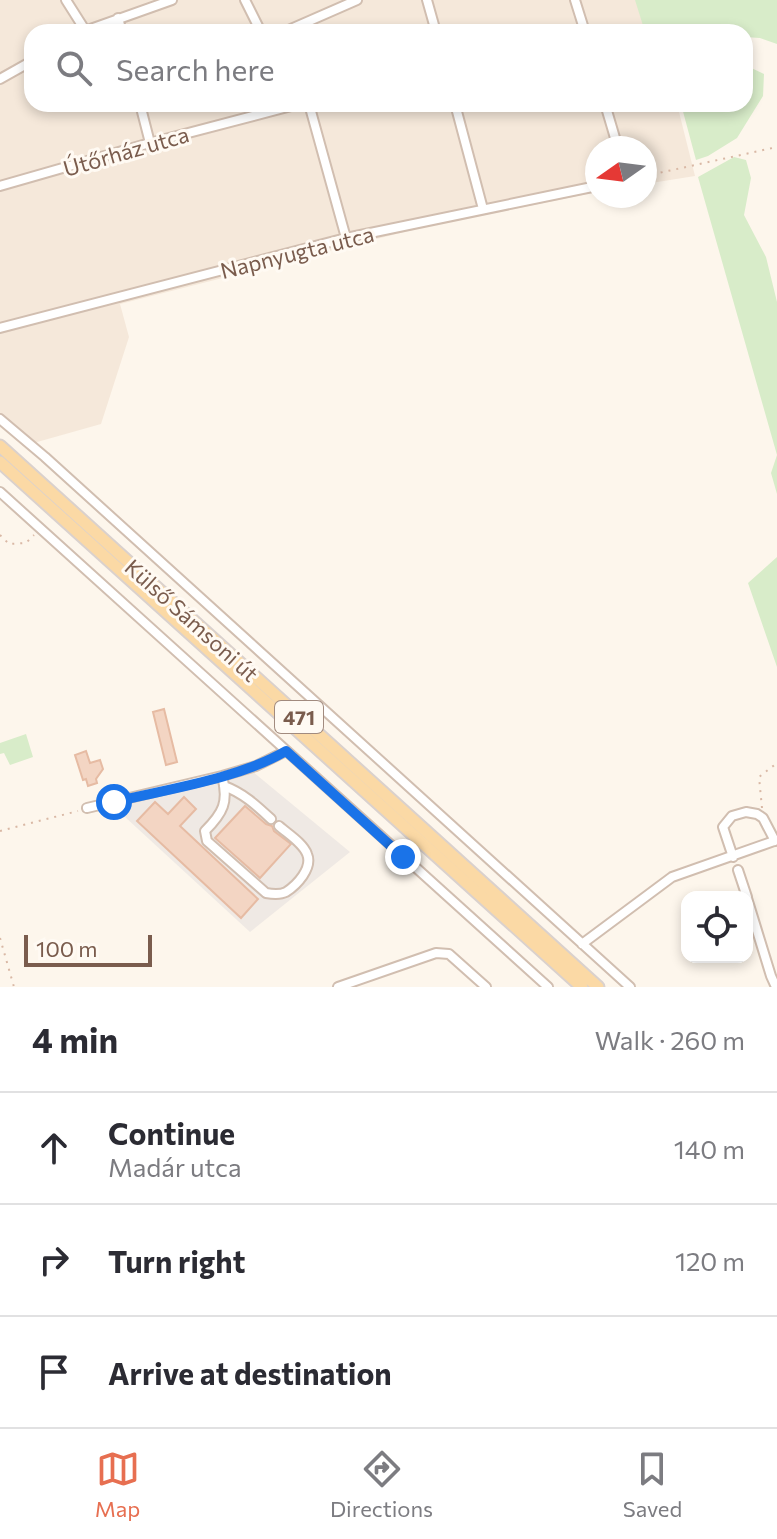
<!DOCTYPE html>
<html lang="en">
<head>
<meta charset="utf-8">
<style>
  :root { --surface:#fff; --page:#f2f2f3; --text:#2b2b33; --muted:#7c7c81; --line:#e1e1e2; --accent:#e76f51 }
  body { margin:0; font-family:Commissioner,sans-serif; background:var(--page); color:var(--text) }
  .controls { position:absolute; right:24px; bottom:24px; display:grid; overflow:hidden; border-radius:16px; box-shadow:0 4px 12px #0003 }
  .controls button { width:72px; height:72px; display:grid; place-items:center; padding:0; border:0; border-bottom:2px solid var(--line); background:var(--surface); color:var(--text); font:40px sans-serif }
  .compass { position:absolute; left:585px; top:136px; width:72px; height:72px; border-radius:50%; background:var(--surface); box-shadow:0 4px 12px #0003; rotate:256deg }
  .scale { position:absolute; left:24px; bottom:20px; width:128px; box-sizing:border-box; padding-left:8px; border:4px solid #7a5c4d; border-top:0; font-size:22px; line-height:28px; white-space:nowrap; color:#7a5c4d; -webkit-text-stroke:6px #fffaf3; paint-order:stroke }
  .stop { position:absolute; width:24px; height:24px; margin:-18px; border:6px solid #1a73e8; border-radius:50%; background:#fff }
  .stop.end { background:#1a73e8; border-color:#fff; box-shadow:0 2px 8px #0008 }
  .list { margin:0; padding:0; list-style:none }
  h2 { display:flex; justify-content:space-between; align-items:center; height:104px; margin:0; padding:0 32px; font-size:34px }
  h2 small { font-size:26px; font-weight:400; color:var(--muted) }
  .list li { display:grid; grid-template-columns:52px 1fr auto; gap:24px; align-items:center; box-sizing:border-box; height:112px; padding:0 32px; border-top:2px solid var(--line) }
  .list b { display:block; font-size:30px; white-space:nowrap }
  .list p { margin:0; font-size:26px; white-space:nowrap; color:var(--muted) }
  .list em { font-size:26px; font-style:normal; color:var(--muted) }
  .icon { flex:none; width:44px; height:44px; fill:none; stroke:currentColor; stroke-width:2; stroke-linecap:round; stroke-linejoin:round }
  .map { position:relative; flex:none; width:777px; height:987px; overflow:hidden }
  .search { position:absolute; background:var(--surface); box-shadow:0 4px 12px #0003; left:24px; right:24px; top:24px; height:88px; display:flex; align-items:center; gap:20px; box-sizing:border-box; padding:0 28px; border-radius:24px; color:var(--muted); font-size:30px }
  .sheet { height:440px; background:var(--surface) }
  nav { display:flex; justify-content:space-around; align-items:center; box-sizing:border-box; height:112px; border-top:2px solid var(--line); background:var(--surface); font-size:22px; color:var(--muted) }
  nav a { display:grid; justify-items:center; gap:4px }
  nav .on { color:var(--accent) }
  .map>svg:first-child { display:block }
  .residential { fill:#f5e8da }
  .industrial { fill:#efe9e4 }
  .green { fill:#d8ecc9 }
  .building { fill:#f3d5c3; stroke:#e6bba3; stroke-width:2 }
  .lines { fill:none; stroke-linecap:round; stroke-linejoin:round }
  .minor-casing { stroke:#d1beb0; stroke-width:12 }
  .major-casing { stroke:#dad1cd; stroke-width:15 }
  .path { stroke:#d9b8a5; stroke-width:2; stroke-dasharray:2 6; stroke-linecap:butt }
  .minor { stroke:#fff; stroke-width:8 }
  .major { stroke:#fbd9a5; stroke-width:11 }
  .route { stroke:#1a73e8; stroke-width:10 }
  .labels { text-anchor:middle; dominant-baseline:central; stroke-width:6; stroke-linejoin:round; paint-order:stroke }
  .shield { fill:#fffaf3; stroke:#a28b7f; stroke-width:2 }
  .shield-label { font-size:20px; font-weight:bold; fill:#7a5c4d }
  .street-label { font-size:22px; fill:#7a5c4d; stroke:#fffaf3 }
</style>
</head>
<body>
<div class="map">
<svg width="777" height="987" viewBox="0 0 777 987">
  <rect width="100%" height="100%" fill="#fdf6ec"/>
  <path class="residential" d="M 0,0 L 649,0 L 658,32 L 32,32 L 32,104 L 677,104 L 695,176 L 645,184 L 645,148 L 597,148 L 597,192 L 416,229 L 120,304 L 129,337 L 101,424 L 23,446 L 0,425 Z"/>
  <path class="industrial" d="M 252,771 L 350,852 L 250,932 L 112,805 Z"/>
  <path class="green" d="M 635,0 L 777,0 L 777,44 L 760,38 L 745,37 L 745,32 L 645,32 Z
    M 745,65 L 764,74 L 763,96 L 737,138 L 708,156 L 696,160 L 681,104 L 745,104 Z
    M 734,157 L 746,160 L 751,178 L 744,215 L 766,257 L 777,302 L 777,494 L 771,473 L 777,455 L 698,177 Z
    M 777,557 L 777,667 L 748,583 Z
    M 26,734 L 33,757 L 10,765 L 4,753 L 0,754 L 0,743 Z"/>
  <path class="building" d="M 164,709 L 177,762 L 166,765 L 153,712 Z
    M 86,751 L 90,763 L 100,760 L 103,769 L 96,779 L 97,783 L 88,786 L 86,779 L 83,780 L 75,755 Z
    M 184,797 L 196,809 L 180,826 L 258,899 L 241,918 L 137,821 L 155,802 L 168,814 Z
    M 245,806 L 266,824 L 272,826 L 274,831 L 291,844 L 260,878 L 215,838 Z"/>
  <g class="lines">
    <defs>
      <path id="minor" d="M 66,0 L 85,30
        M 245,0 L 261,32
        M 427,0 L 436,32
        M 575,0 L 585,32
        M 118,18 L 122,32
        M 82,32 L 172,0
        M 284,32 L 357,0
        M 0,79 L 32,61
        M 140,104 L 150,143
        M 309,104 L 346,238
        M 455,104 L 483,209
        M 605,104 L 618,148
        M 0,186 L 150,143 L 299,104
        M 0,328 L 346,238 L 597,186
        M 0,419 L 45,457 L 630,987
        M 0,492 L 548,987
        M 222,776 C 229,802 223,813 205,831 L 207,841 L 266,893 C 272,894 280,895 286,892 C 297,885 313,868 307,854 C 303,843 288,834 279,826
        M 224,786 C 243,793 256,805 271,819
        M 87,808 L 222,776 L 256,766 L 286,751
        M 733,857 L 723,827 L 732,816 L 746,812 L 757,814 L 763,818 L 775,841
        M 738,870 L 747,897
        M 747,898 L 771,976 L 776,987
        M 582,944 L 672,877 L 777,840
        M 338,987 L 436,953 L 449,954 L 486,987"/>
      <path id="major" d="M 0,446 L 598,987
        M 0,462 L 582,987"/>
    </defs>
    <use href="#minor" class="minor-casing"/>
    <use href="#major" class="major-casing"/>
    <path class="path" d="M 645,176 L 777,147
      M 0,535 L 9,544 L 26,543 L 34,535
      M 762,808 L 759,777 L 777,763
      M 0,831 L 78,811
      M 0,938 L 14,987"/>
    <use href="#minor" class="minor"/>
    <use href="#major" class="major"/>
  </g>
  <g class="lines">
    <path class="route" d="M 114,802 C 168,789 238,779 286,751 L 403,857"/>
  </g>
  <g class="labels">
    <rect class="shield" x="275" y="701" width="48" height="32" rx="6"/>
    <g class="shield-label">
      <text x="299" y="717">471</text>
    </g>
    <g class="street-label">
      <text transform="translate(126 151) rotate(-16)">Útőrház utca</text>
      <text transform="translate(297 252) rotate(-14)">Napnyugta utca</text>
      <text transform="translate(192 620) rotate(42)">Külső Sámsoni út</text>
    </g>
  </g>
</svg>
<div class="controls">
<button><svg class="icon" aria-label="locate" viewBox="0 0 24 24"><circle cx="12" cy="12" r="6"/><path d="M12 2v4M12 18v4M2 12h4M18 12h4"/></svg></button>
</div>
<svg class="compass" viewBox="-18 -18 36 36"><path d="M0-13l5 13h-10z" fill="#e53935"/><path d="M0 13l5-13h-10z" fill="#7c7c81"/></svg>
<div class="scale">100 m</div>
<div class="stop" style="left:114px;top:802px"></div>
<div class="stop end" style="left:403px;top:857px"></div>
<div class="search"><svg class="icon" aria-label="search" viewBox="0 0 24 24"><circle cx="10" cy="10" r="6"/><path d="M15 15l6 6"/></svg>Search here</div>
</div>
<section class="sheet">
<h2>4 min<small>Walk · 260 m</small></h2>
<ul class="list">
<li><svg class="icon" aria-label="ahead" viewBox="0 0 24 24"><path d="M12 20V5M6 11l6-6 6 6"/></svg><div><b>Continue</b><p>Madár utca</p></div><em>140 m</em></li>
<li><svg class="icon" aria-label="right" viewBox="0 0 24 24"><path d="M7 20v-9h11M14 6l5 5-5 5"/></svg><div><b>Turn right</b></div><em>120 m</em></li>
<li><svg class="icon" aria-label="arrive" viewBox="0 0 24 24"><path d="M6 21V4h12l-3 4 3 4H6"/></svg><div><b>Arrive at destination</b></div></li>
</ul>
</section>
<nav>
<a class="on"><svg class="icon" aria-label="map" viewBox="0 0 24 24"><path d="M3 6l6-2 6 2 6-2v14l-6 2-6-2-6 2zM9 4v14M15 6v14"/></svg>Map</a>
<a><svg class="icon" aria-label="directions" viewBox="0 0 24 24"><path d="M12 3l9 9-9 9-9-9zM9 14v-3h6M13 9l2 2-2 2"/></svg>Directions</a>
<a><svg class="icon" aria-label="saved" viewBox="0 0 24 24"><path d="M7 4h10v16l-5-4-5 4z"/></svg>Saved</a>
</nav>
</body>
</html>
